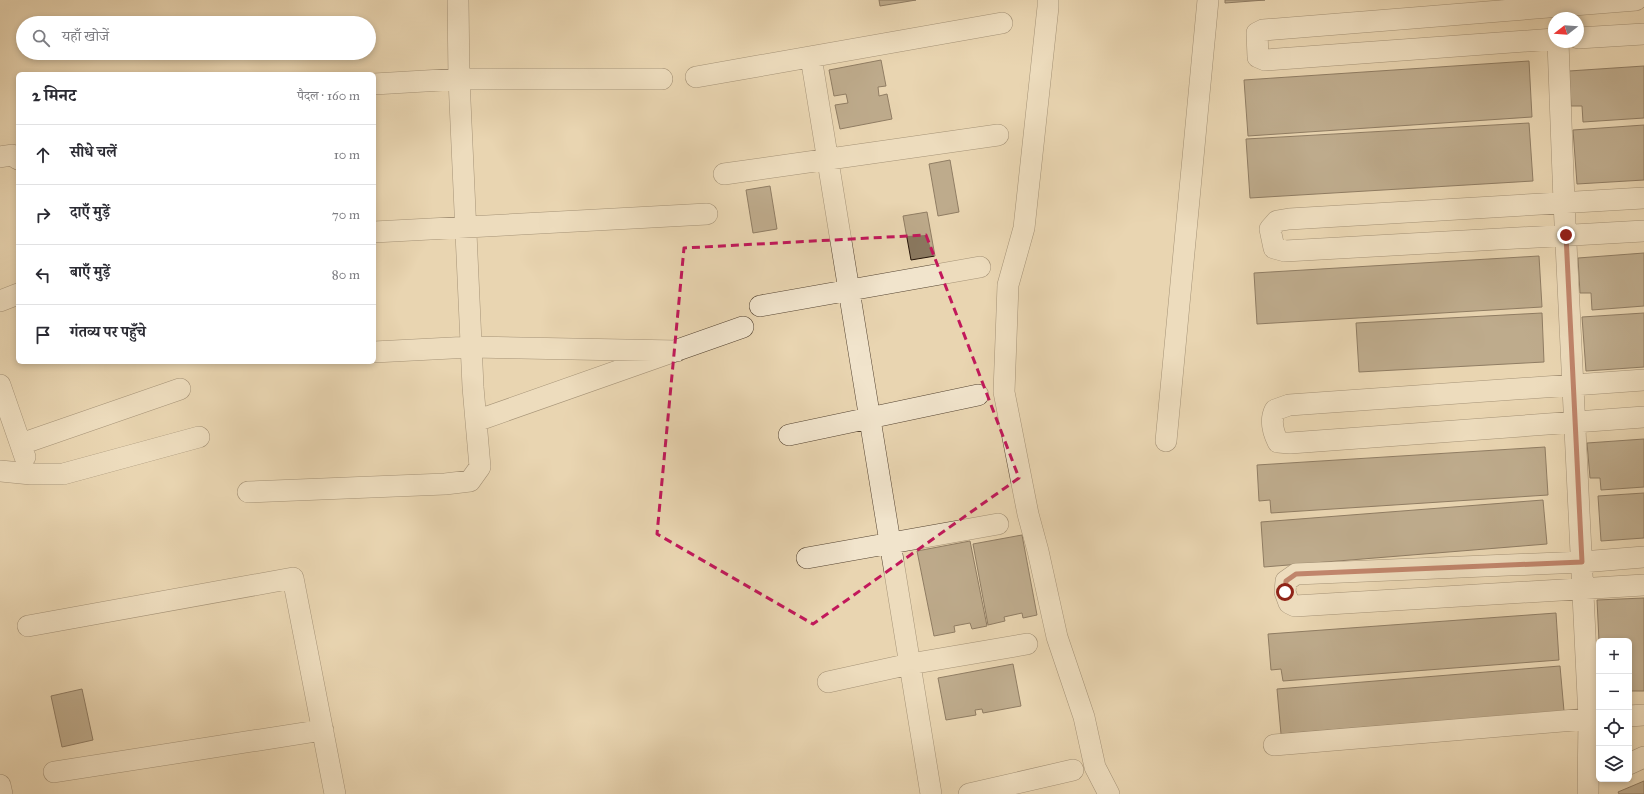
<!DOCTYPE html>
<html lang="hi">
<head>
<meta charset="utf-8">
<style>
  :root { --surface:#fff; --page:#f2f2f3; --text:#2b2b33; --muted:#7c7c81; --line:#e1e1e2 }
  body { margin:0; font-family:"IM FELL Great Primer","Noto Serif Devanagari",serif; background:var(--page); color:var(--text) }
  .controls { position:absolute; right:12px; bottom:12px; display:grid; overflow:hidden; border-radius:6px; box-shadow:0 2px 6px #0003 }
  .controls button { width:36px; height:36px; display:grid; place-items:center; padding:0; border:0; border-bottom:1px solid var(--line); background:var(--surface); color:var(--text); font:20px sans-serif }
  .compass { position:absolute; left:1548px; top:12px; width:36px; height:36px; border-radius:50%; background:var(--surface); box-shadow:0 2px 6px #0003; rotate:253deg }
  .stop { position:absolute; width:12px; height:12px; margin:-9px; border:3px solid #8f2418; border-radius:50%; background:#fff }
  .stop.end { background:#8f2418; border-color:#fff; box-shadow:0 1px 4px #0008 }
  .list { margin:0; padding:0; list-style:none }
  h2 { display:flex; justify-content:space-between; align-items:center; height:52px; margin:0; padding:0 16px; font-size:17px }
  h2 small { font-size:13px; font-weight:400; color:var(--muted) }
  .list li { display:grid; grid-template-columns:26px 1fr auto; gap:12px; align-items:center; box-sizing:border-box; height:60px; padding:0 16px; border-top:1px solid var(--line) }
  .list b { display:block; font-size:15px; white-space:nowrap }
  .list em { font-size:13px; font-style:normal; color:var(--muted) }
  .icon { flex:none; width:22px; height:22px; fill:none; stroke:currentColor; stroke-width:2; stroke-linecap:round; stroke-linejoin:round }
  .map { position:relative; flex:none; width:1644px; height:794px; overflow:hidden }
  .search { position:absolute; background:var(--surface); box-shadow:0 2px 6px #0003; left:16px; top:16px; width:360px; height:44px; display:flex; align-items:center; gap:10px; box-sizing:border-box; padding:0 14px; border-radius:22px; color:var(--muted); font-size:15px }
  .panel { position:absolute; background:var(--surface); box-shadow:0 2px 6px #0003; left:16px; top:72px; width:360px; height:292px; border-radius:6px }
  .map>svg:first-child { display:block }
  .building { fill:#8a785f; stroke:#241307 }
  .lines { fill:none; stroke-linecap:round; stroke-linejoin:round }
  .minor-casing { stroke:#554432; stroke-width:22 }
  .minor { stroke:#f1e4cc; stroke-width:21 }
  .route { stroke:#8f2418; stroke-width:5 }
  .marked { fill:none; stroke:#c2185b; stroke-width:3; stroke-dasharray:8 5; stroke-linejoin:round }
</style>
</head>
<body>
<div class="map">
<svg width="1644" height="794" viewBox="0 0 1644 794">
  <rect width="100%" height="100%" fill="#e9d5b1"/>
  <filter id="stains"><feTurbulence type="fractalNoise" baseFrequency=".005" numOctaves="4"/><feColorMatrix values="0 0 0 0 .2 0 0 0 0 .09 0 0 0 0 .02 0 0 0 .5 -.17"/></filter>
  <radialGradient id="worn" r=".72"><stop offset=".6" stop-color="#630" stop-opacity="0"/><stop offset="1" stop-color="#630" stop-opacity=".3"/></radialGradient>
  <path class="building" d="M 879,0 L 916,0 L 880,6 Z
    M 1225,0 L 1265,0 L 1225,3 Z
    M 881,60 L 886,86 L 878,87 L 879,96 L 887,94 L 892,119 L 840,129 L 835,105 L 848,103 L 846,94 L 834,96 L 829,70 Z
    M 1529,61 L 1532,117 L 1248,136 L 1244,80 Z
    M 1644,66 L 1644,118 L 1583,122 L 1582,106 L 1571,106 L 1569,71 Z
    M 1529,123 L 1533,181 L 1250,198 L 1246,139 Z
    M 1644,125 L 1644,180 L 1577,184 L 1573,130 Z
    M 950,160 L 959,212 L 938,216 L 929,164 Z
    M 770,186 L 777,229 L 753,233 L 746,190 Z
    M 927,212 L 935,256 L 911,260 L 903,216 Z
    M 1644,253 L 1644,306 L 1592,310 L 1591,293 L 1580,293 L 1578,258 Z
    M 1539,256 L 1542,307 L 1257,324 L 1254,273 Z
    M 1542,313 L 1544,362 L 1359,372 L 1356,323 Z
    M 1644,313 L 1644,367 L 1586,371 L 1582,317 Z
    M 1644,439 L 1644,487 L 1601,490 L 1600,478 L 1590,478 L 1587,443 Z
    M 1545,447 L 1548,495 L 1271,513 L 1270,500 L 1259,501 L 1257,465 Z
    M 1644,493 L 1644,538 L 1601,541 L 1598,496 Z
    M 1543,500 L 1547,544 L 1264,567 L 1261,522 Z
    M 1022,535 L 1037,615 L 1023,618 L 1022,613 L 1004,617 L 1005,621 L 988,625 L 973,544 Z
    M 970,541 L 987,626 L 972,629 L 970,623 L 954,626 L 955,632 L 934,636 L 917,551 Z
    M 1644,598 L 1644,691 L 1629,691 L 1629,641 L 1599,641 L 1597,600 Z
    M 1556,613 L 1559,660 L 1283,681 L 1281,669 L 1271,670 L 1268,634 Z
    M 1013,664 L 1021,706 L 983,713 L 982,709 L 975,710 L 976,715 L 946,720 L 938,678 Z
    M 1560,666 L 1564,711 L 1281,734 L 1277,689 Z
    M 82,689 L 93,740 L 62,747 L 51,696 Z
    M 1644,781 L 1644,794 L 1619,794 L 1618,792 Z"/>
  <g class="lines">
    <defs>
      <path id="minor" d="M 1048,0 L 1048,7 L 1024,228 L 1008,285 L 1004,392 L 1028,514 L 1038,551 L 1057,637 L 1084,717 L 1095,767 L 1109,794
        M 1578,38 L 1644,34
        M 1554,39 L 1265,60 L 1258,57 L 1257,33 L 1263,30 L 1636,0
        M 1558,42 L 1564,202 L 1589,718 L 1588,794
        M 811,57 L 931,794
        M 696,77 L 1002,23
        M 374,84 L 459,79 L 662,79
        M 0,157 L 12,155 L 18,159
        M 724,174 L 998,135
        M 1644,198 L 1289,219 L 1277,221 L 1270,229 L 1274,248 L 1285,251 L 1644,231
        M 374,232 L 707,214
        M 0,301 L 18,294
        M 760,306 L 980,267
        M 374,352 L 471,347 L 677,351
        M 1644,380 L 1289,405 L 1275,410 C 1270,420 1273,432 1278,442 L 1290,443 L 1644,417
        M 0,385 L 25,457
        M 476,421 L 743,327
        M 789,435 L 978,395
        M 1166,441 L 1208,0
        M 21,444 L 180,389
        M 0,471 L 31,474 L 63,474 L 199,437
        M 248,492 L 445,484 L 470,481 L 480,467 L 473,387 L 459,79 L 458,0
        M 1644,557 L 1582,562 L 1296,574 L 1286,581 L 1285,592 L 1289,603 L 1295,606 L 1644,585
        M 807,558 L 998,524
        M 28,626 L 293,578 L 335,794
        M 828,682 L 910,664 L 1027,644
        M 1629,716 L 1644,715
        M 1274,745 L 1599,718
        M 1629,764 L 1644,757
        M 54,772 L 323,730
        M 0,785 L 2,794
        M 969,794 L 1073,770"/>
    </defs>
    <use href="#minor" class="minor-casing"/>
    <use href="#minor" class="minor"/>
  </g>
  <g class="lines">
    <path class="route" d="M 1285,592 L 1286,581 L 1296,574 L 1582,562 L 1566,235"/>
  </g>
  <path d="M0 0H1644V794H0ZM 926,235 L 1019,478 L 813,624 L 657,534 L 684,248 Z" fill="#e9d5b1" fill-opacity=".55" fill-rule="evenodd"/>
  <path class="marked" d="M 926,235 L 1019,478 L 813,624 L 657,534 L 684,248 Z"/>
  <rect width="100%" height="100%" filter="url(#stains)"/>
  <rect width="100%" height="100%" fill="url(#worn)"/>
</svg>
<div class="controls">
<button>+</button>
<button>−</button>
<button><svg class="icon" aria-label="locate" viewBox="0 0 24 24"><circle cx="12" cy="12" r="6"/><path d="M12 2v4M12 18v4M2 12h4M18 12h4"/></svg></button>
<button><svg class="icon" aria-label="layers" viewBox="0 0 24 24"><path d="M12 4l9 5-9 5-9-5zM3 14l9 5 9-5"/></svg></button>
</div>
<svg class="compass" viewBox="-18 -18 36 36"><path d="M0-13l5 13h-10z" fill="#e53935"/><path d="M0 13l5-13h-10z" fill="#7c7c81"/></svg>
<div class="stop" style="left:1285px;top:592px"></div>
<div class="stop end" style="left:1566px;top:235px"></div>
<div class="search"><svg class="icon" aria-label="search" viewBox="0 0 24 24"><circle cx="10" cy="10" r="6"/><path d="M15 15l6 6"/></svg>यहाँ खोजें</div>
<section class="panel">
<h2>2 मिनट<small>पैदल · 160 m</small></h2>
<ul class="list">
<li><svg class="icon" aria-label="ahead" viewBox="0 0 24 24"><path d="M12 20V5M6 11l6-6 6 6"/></svg><div><b>सीधे चलें</b></div><em>10 m</em></li>
<li><svg class="icon" aria-label="right" viewBox="0 0 24 24"><path d="M7 20v-9h11M14 6l5 5-5 5"/></svg><div><b>दाएँ मुड़ें</b></div><em>70 m</em></li>
<li><svg class="icon" aria-label="left" viewBox="0 0 24 24"><path d="M17 20v-9H6M10 6l-5 5 5 5"/></svg><div><b>बाएँ मुड़ें</b></div><em>80 m</em></li>
<li><svg class="icon" aria-label="arrive" viewBox="0 0 24 24"><path d="M6 21V4h12l-3 4 3 4H6"/></svg><div><b>गंतव्य पर पहुँचे</b></div></li>
</ul>
</section>
</div>
</body>
</html>
